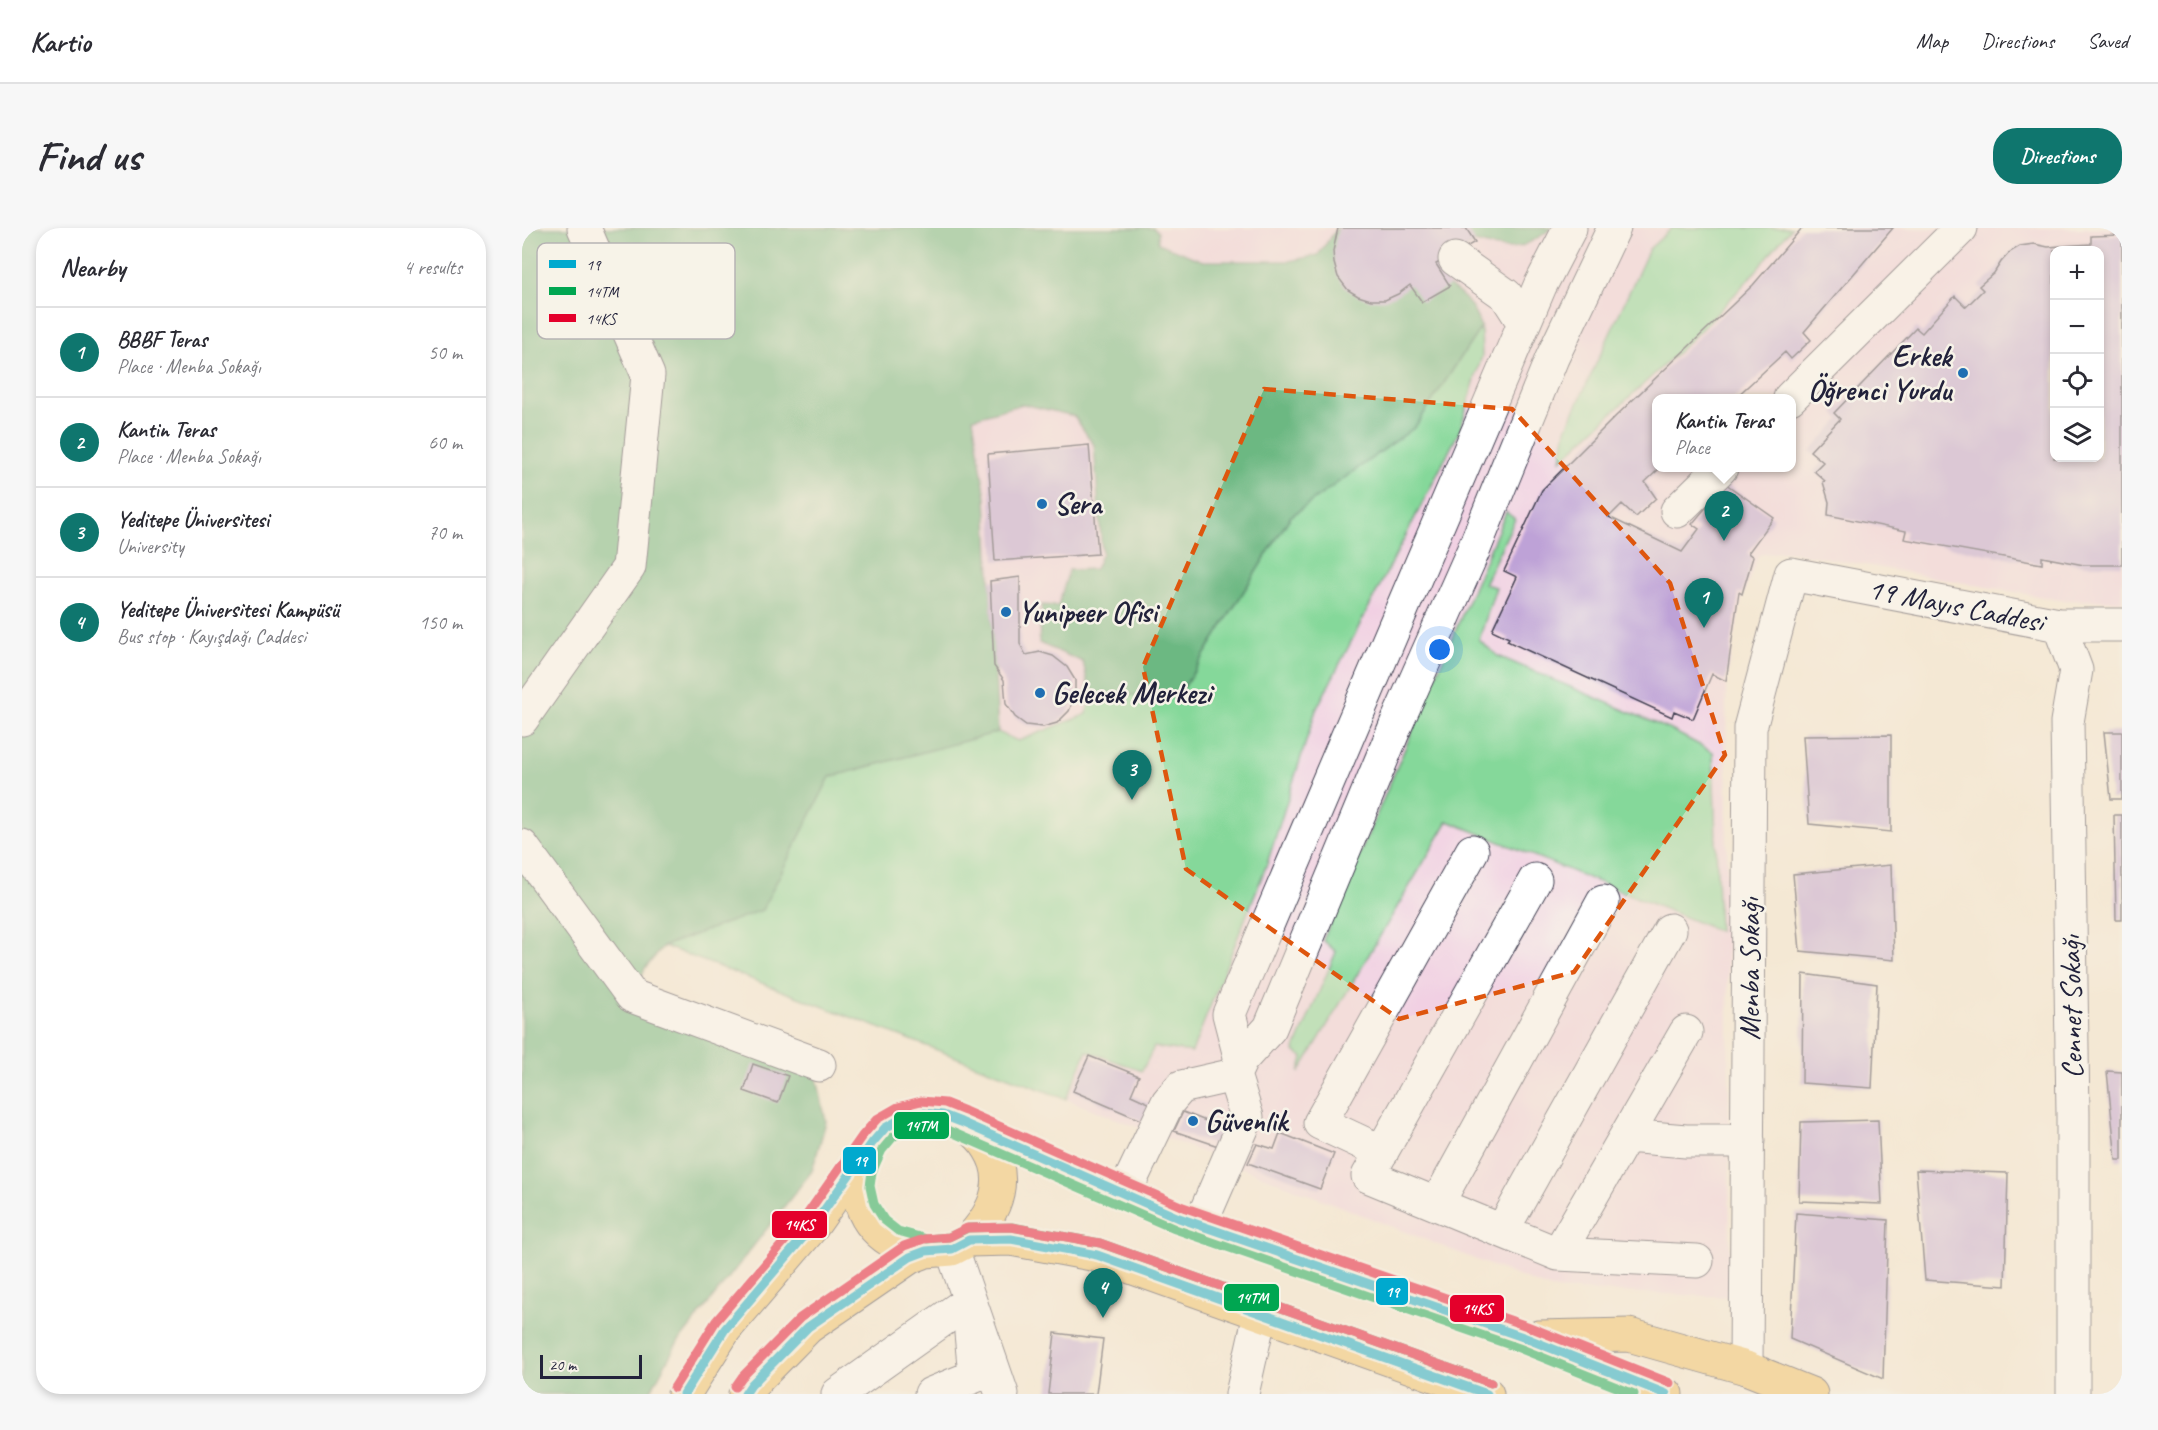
<!DOCTYPE html>
<html lang="en">
<head>
<meta charset="utf-8">
<style>
  :root { --surface:#fff; --page:#f7f7f7; --text:#2b2b33; --muted:#7c7c81; --line:#e1e1e2; --accent:#0f766e }
  body { margin:0; font-family:Caveat,sans-serif; background:var(--page); color:var(--text) }
  .controls { position:absolute; right:18px; top:18px; display:grid; overflow:hidden; border-radius:12px; box-shadow:0 3px 9px #0003 }
  .controls button { width:54px; height:54px; display:grid; place-items:center; padding:0; border:0; border-bottom:2px solid var(--line); background:var(--surface); color:var(--text); font:30px sans-serif }
  .scale { position:absolute; left:18px; bottom:15px; width:102px; box-sizing:border-box; padding-left:6px; border:3px solid #22223b; border-top:0; font-size:16px; line-height:21px; white-space:nowrap; color:#22223b; -webkit-text-stroke:4px #f7f3e8; paint-order:stroke }
  .you { position:absolute; left:918px; top:422px; width:21px; height:21px; margin:-15px; border:4px solid #fff; border-radius:50%; background:#1a73e8; box-shadow:0 0 0 9px #1a73e833 }
  .badge { display:grid; place-items:center; width:39px; height:39px; border-radius:50%; background:var(--accent); color:#fff; font-size:20px; font-weight:700 }
  .pin { position:absolute; translate:-50% -50px; filter:drop-shadow(0 2px 3px #0008) }
  .pin::after { content:''; position:absolute; top:32px; width:21px; height:18px; background:inherit; clip-path:polygon(0 0,100% 0,50% 100%) }
  .popup { position:absolute; left:1130px; top:166px; width:144px; height:78px; box-sizing:border-box; display:grid; place-content:center; border-radius:12px; background:var(--surface); filter:drop-shadow(0 2px 4px #0005); font-size:20px; white-space:nowrap; color:var(--muted) }
  .popup b { font-size:22px; color:var(--text) }
  .popup::after { content:''; position:absolute; left:50%; top:100%; margin-left:-12px; border:12px solid transparent; border-top-color:var(--surface) }
  .list { margin:0; padding:0; list-style:none }
  h2 { display:flex; justify-content:space-between; align-items:center; height:78px; margin:0; padding:0 24px; font-size:26px }
  h2 small { font-size:20px; font-weight:400; color:var(--muted) }
  .list li { display:grid; grid-template-columns:39px 1fr auto; gap:18px; align-items:center; box-sizing:border-box; height:90px; padding:0 24px; border-top:2px solid var(--line) }
  .list b { display:block; font-size:22px; white-space:nowrap }
  .list p { margin:0; font-size:20px; white-space:nowrap; color:var(--muted) }
  .list em { font-size:20px; font-style:normal; color:var(--muted) }
  .icon { flex:none; width:33px; height:33px; fill:none; stroke:currentColor; stroke-width:2; stroke-linecap:round; stroke-linejoin:round }
  .map { position:relative; flex:none; width:1600px; height:1166px; overflow:hidden; border-radius:24px }
  header { display:flex; align-items:center; gap:36px; box-sizing:border-box; height:84px; padding:0 30px; background:var(--surface); border-bottom:2px solid var(--line) }
  header strong { font-size:28px }
  nav { display:flex; gap:33px; margin-inline-start:auto; font-size:21px }
  .intro { display:flex; align-items:center; justify-content:space-between; box-sizing:border-box; height:144px; padding:0 36px }
  h1 { margin:0; font-size:42px }
  .button { padding:15px 27px; border-radius:24px; background:var(--accent); color:#fff; font-size:21px; font-weight:700 }
  main { display:flex; gap:36px; padding:0 36px }
  aside { flex:1; background:var(--surface); border-radius:24px; box-shadow:0 3px 9px #0003 }
  .map>svg:first-child { display:block }
  .built { fill:#f1d0e3; fill-rule:evenodd }
  .green { fill:#85d89a; stroke:#547d6a; stroke-width:1.5 }
  .forest { fill:#6cb882; stroke:#476d5e; stroke-width:1.5 }
  .building { fill:#bea2d7; fill-rule:evenodd }
  .lines { fill:none; stroke-linecap:round; stroke-linejoin:round }
  .minor-casing { stroke:#424052; stroke-width:35 }
  .major-casing { stroke:#424052; stroke-width:35 }
  .minor { stroke:#fff; stroke-width:33 }
  .major { stroke:#f1c369; stroke-width:33 }
  .bus-1-casing { stroke:#f7f3e8; stroke-width:14 }
  .bus-2-casing { stroke:#f7f3e8; stroke-width:14 }
  .bus-3-casing { stroke:#f7f3e8; stroke-width:14 }
  .bus-1 { stroke:#00a9ce; stroke-width:9 }
  .bus-2 { stroke:#00a651; stroke-width:9 }
  .bus-3 { stroke:#e4002b; stroke-width:9 }
  .marked { fill:none; stroke:#de560e; stroke-width:4.5; stroke-dasharray:12 8; stroke-linejoin:round }
  .poi-dot { fill:#1f6fb2; stroke:#f7f3e8; stroke-width:2 }
  .labels { text-anchor:middle; dominant-baseline:central; stroke-width:5; stroke-linejoin:round; paint-order:stroke }
  .poi-label { font-size:30px; font-weight:bold; fill:#22223b; stroke:#f7f3e8; text-anchor:start }
  .street-label { font-size:30px; fill:#22223b; stroke:#f7f3e8 }
  .key { fill:#f7f3e8; stroke:#b7b4b4; stroke-width:1.5 }
  .key-label { font-size:16px; fill:#22223b }
  .line-badge { stroke:#f7f3e8; stroke-width:2 }
  .badge-label { font-size:16px; text-anchor:middle; font-weight:bold; fill:#fff }
</style>
</head>
<body>
<header>
<strong>Kartio</strong>
<nav><a>Map</a><a>Directions</a><a>Saved</a></nav>
</header>
<div class="intro"><h1>Find us</h1><a class="button">Directions</a></div>
<main>
<aside>
<h2>Nearby<small>4 results</small></h2>
<ul class="list">
<li><span class="badge">1</span><div><b>BBBF Teras</b><p>Place · Menba Sokağı</p></div><em>50 m</em></li>
<li><span class="badge">2</span><div><b>Kantin Teras</b><p>Place · Menba Sokağı</p></div><em>60 m</em></li>
<li><span class="badge">3</span><div><b>Yeditepe Üniversitesi</b><p>University</p></div><em>70 m</em></li>
<li><span class="badge">4</span><div><b>Yeditepe Üniversitesi Kampüsü</b><p>Bus stop · Kayışdağı Caddesi</p></div><em>150 m</em></li>
</ul>
</aside>
<div class="map">
<svg width="1600" height="1166" viewBox="0 0 1600 1166">
  <rect width="100%" height="100%" fill="#f7f3e8"/>
  <filter id="ink" filterUnits="userSpaceOnUse"><feTurbulence type="fractalNoise" baseFrequency=".0167" numOctaves="2"/><feDisplacementMap in="SourceGraphic" scale="12" xChannelSelector="R" yChannelSelector="G"/><feConvolveMatrix kernelMatrix="1 2 1 2 8 2 1 2 1" color-interpolation-filters="sRGB"/></filter>
  <filter id="wash" filterUnits="userSpaceOnUse"><feTurbulence type="fractalNoise" baseFrequency=".008" numOctaves="4" result="noise"/><feDisplacementMap in="SourceGraphic" scale="24" xChannelSelector="R" yChannelSelector="G"/><feGaussianBlur stdDeviation="1.35" result="paint"/><feColorMatrix in="noise" values="0 0 0 0 0 0 0 0 0 0 0 0 0 0 0 0 0 1.4 0 .05"/><feComposite in="paint" operator="in"/></filter>
  <g filter="url(#wash)">
    <rect width="100%" height="100%" fill="#f4e8d4"/>
    <path class="built" d="M 89,0 L 1600,0 L 1600,373 L 1538,372 L 1266,323 L 1237,327 L 1220,370 L 1204,453 L 1208,1069 L 1029,1061 L 544,871 L 142,718 L 123,740 ZM 1532,22 L 1578,22 L 1578,230 L 1532,230 ZM 1134,170 L 1270,170 L 1270,240 L 1134,240 Z"/>
    <path class="green" d="M 1150,0 L 1270,0 C 1254,17 1241,36 1225,53 C 1168,117 1102,173 1039,232 L 1044,201 L 1127,21 Z
      M 959,99 L 960,128 L 938,202 L 794,482 L 745,636 L 670,824 L 632,819 L 620,843 L 565,823 L 544,871 L 142,718 L 240,682 L 308,549 L 476,504 L 496,513 L 565,486 L 568,465 L 656,469 L 768,289 L 893,199 Z
      M 984,284 L 993,291 L 962,356 L 974,359 L 957,412 L 976,428 L 1149,502 L 1191,524 L 1197,703 L 926,593 L 777,845 L 781,829 L 772,823 L 814,724 L 801,712 Z"/>
    <path class="forest" d="M 0,0 L 631,0 L 636,4 L 636,15 L 681,33 L 767,33 L 796,27 L 815,0 L 1030,0 C 1000,23 989,24 953,14 L 904,41 C 932,64 944,61 959,99 L 893,199 L 768,289 L 656,469 L 568,465 L 561,434 L 517,415 L 520,377 L 536,378 L 547,342 L 573,341 L 580,325 L 572,217 L 552,188 L 501,176 L 451,190 L 464,270 L 476,504 L 308,549 L 240,682 L 142,718 L 123,740 L 108,776 L 293,840 L 304,894 L 290,943 L 154,1117 L 127,1166 L 0,1166 Z"/>
    <g id="blocks">
      <path class="building" d="M 816,0 L 944,0 L 953,14 L 914,36 L 928,58 L 900,74 L 888,57 L 876,66 L 863,72 L 849,72 L 836,68 L 826,62 L 816,49 L 812,35 L 811,23 Z
        M 1280,0 L 1371,0 L 1282,104 L 1289,112 L 1269,131 L 1263,124 L 1213,170 L 1134,170 L 1134,240 L 1138,240 L 1123,254 L 1134,270 L 1114,289 L 1100,276 L 1087,289 L 1160,324 L 1177,301 L 1170,296 L 1204,256 L 1252,290 L 1226,325 L 1231,329 L 1220,366 L 1217,364 L 1204,453 L 1190,446 L 1171,491 L 1152,483 L 1150,489 L 985,413 L 987,410 L 970,402 L 995,349 L 982,343 L 1020,262 L 1094,188 L 1231,57 Z
        M 1600,7 L 1600,337 L 1562,337 L 1520,329 L 1520,336 L 1382,311 L 1384,303 L 1306,287 L 1307,274 L 1301,254 L 1303,253 L 1292,243 L 1301,234 L 1288,223 L 1318,191 L 1312,185 L 1394,100 L 1400,105 L 1433,68 L 1444,79 L 1461,62 L 1457,58 L 1472,45 L 1479,34 L 1488,24 L 1498,18 L 1512,16 L 1526,19 L 1569,16 L 1569,8 ZM 1532,22 L 1578,22 L 1578,230 L 1532,230 Z
        M 567,217 L 576,326 L 473,333 L 466,226 Z
        M 498,349 L 498,416 L 504,427 L 518,424 L 531,428 L 545,439 L 553,452 L 553,468 L 547,483 L 535,495 L 521,499 L 504,497 L 493,489 L 484,476 L 482,452 L 472,438 L 468,353 Z
        M 1582,504 L 1600,504 L 1600,571 L 1589,571 Z
        M 1369,507 L 1369,604 L 1287,596 L 1281,508 Z
        M 1592,587 L 1600,587 L 1600,692 L 1594,692 Z
        M 1369,637 L 1372,732 L 1278,723 L 1271,646 Z
        M 1281,746 L 1355,756 L 1350,860 L 1280,855 Z
        M 567,828 L 617,848 L 609,867 L 629,876 L 621,893 L 551,863 Z
        M 231,836 L 266,848 L 256,875 L 222,863 Z
        M 1585,843 L 1600,844 L 1600,932 L 1594,932 Z
        M 661,884 L 712,904 L 705,921 L 652,903 Z
        M 1356,892 L 1360,976 L 1277,973 L 1279,894 Z
        M 758,905 L 812,926 L 798,961 L 726,935 L 735,916 L 752,921 Z
        M 1394,942 L 1486,945 L 1483,1058 L 1403,1052 Z
        M 1274,985 L 1366,992 L 1361,1151 L 1268,1111 Z
        M 533,1105 L 581,1111 L 574,1166 L 526,1166 Z"/>
    </g>
  </g>
  <g filter="url(#ink)">
    <use href="#blocks" fill-opacity="0" stroke="#424052" stroke-width="1.5"/>
    <g class="lines">
      <defs>
        <path id="minor" d="M 933,31 L 984,67 L 1002,95
          M 1268,170 L 1439,0
          M 1155,283 L 1199,240
          M 1537,397 L 1554,442 L 1545,494 L 1551,886 L 1551,1166
          M 0,491 L 107,339 L 126,147 L 62,0
          M 0,618 L 110,768 L 297,837
          M 1013,652 L 846,948 L 1036,1026 L 1175,1033
          M 719,832 L 707,786 L 1018,58 L 1048,0
          M 1105,908 L 1164,913 L 1226,913
          M 860,924 L 798,895 L 950,623
          M 602,966 L 646,874 L 659,859 L 712,847
          M 915,976 L 1081,674
          M 678,997 L 725,889 L 712,847 L 719,832 L 748,800 L 876,492 L 952,321 L 1030,130 L 1092,0
          M 980,1003 L 1148,702
          M 430,1021 L 480,1166
          M 1036,1026 L 1164,804
          M 1224,1140 L 1228,500 L 1269,346 L 1537,397 L 1600,397
          M 316,1166 L 447,1073
          M 409,1166 L 453,1148 L 449,1105
          M 720,1166 L 738,1086"/>
        <path id="major" d="M 439,894 L 657,990 L 1001,1109 L 1144,1166
          M 404,1023 C 393,1020 378,1019 369,1013 C 299,969 354,861 431,891 C 452,899 466,913 474,935 C 483,964 467,992 447,1012
          M 1016,1109 L 1107,1107 L 1224,1140 L 1289,1166
          M 162,1166 L 203,1101 L 290,999 L 340,928
          M 223,1166 L 229,1157 L 286,1099 L 388,1029 L 404,1023 L 430,1021 L 447,1012 L 489,1011 L 575,1027 L 965,1166"/>
      </defs>
      <use href="#minor" class="minor-casing"/>
      <use href="#major" class="major-casing"/>
      <use href="#minor" class="minor"/>
      <use href="#major" class="major"/>
      <defs>
        <path id="bus-1" d="M 162,1166 L 203,1101 L 290,999 L 350,915 L 363,900 L 381,890 L 400,885 L 421,887 L 439,894 L 657,990 L 1001,1109 L 1144,1166
          M 223,1166 L 229,1157 L 286,1099 L 388,1029 L 404,1023 L 430,1021 L 447,1012 L 489,1011 L 575,1027 L 965,1166"/>
        <path id="bus-2" d="M 969,1155 L 578,1015 L 490,999 L 446,1000 L 427,1009 L 405,1011 L 376,1003 L 362,992 L 352,976 L 348,958 L 350,944 L 360,922 L 371,909 L 386,901 L 401,897 L 418,899 L 653,1001 L 997,1120 L 1112,1166"/>
        <path id="bus-3" d="M 213,1159 L 220,1149 L 278,1090 L 382,1018 L 402,1011 L 427,1009 L 445,1000 L 489,999 L 578,1015 L 969,1155
          M 152,1160 L 194,1093 L 281,992 L 340,908 L 355,891 L 376,879 L 399,873 L 423,875 L 443,883 L 661,979 L 1005,1098 L 1148,1155"/>
      </defs>
      <use href="#bus-1" class="bus-1-casing"/>
      <use href="#bus-2" class="bus-2-casing"/>
      <use href="#bus-3" class="bus-3-casing"/>
      <use href="#bus-1" class="bus-1"/>
      <use href="#bus-2" class="bus-2"/>
      <use href="#bus-3" class="bus-3"/>
    </g>
  </g>
  <path d="M0 0H1600V1166H0ZM 742,161 L 990,181 L 1148,355 L 1203,527 L 1052,744 L 877,791 L 664,641 L 621,439 Z" fill="#f4e8d4" fill-opacity=".55" fill-rule="evenodd"/>
  <path class="marked" d="M 742,161 L 990,181 L 1148,355 L 1203,527 L 1052,744 L 877,791 L 664,641 L 621,439 Z"/>
  <g class="poi-dot">
    <circle cx="1441" cy="145" r="6"/>
    <circle cx="520" cy="276" r="6"/>
    <circle cx="484" cy="384" r="6"/>
    <circle cx="518" cy="465" r="6"/>
    <circle cx="671" cy="893" r="6"/>
  </g>
  <g class="labels">
    <g class="poi-label">
      <text x="1429" y="128" text-anchor="end">Erkek<tspan x="1429" dy="34">Öğrenci Yurdu</tspan></text>
      <text x="532" y="276">Sera</text>
      <text x="496" y="384">Yunipeer Ofisi</text>
      <text x="530" y="465">Gelecek Merkezi</text>
      <text x="683" y="893">Güvenlik</text>
    </g>
    <g class="street-label">
      <text transform="translate(1434 377) rotate(11)">19 Mayıs Caddesi</text>
      <text transform="translate(1227 741) rotate(-90)">Menba Sokağı</text>
      <text transform="translate(1549 779) rotate(-91)">Cennet Sokağı</text>
    </g>
  </g>
  <rect x="15" y="15" width="198" height="96" rx="9" class="key"/>
  <rect x="27" y="32" width="27" height="8" fill="#00a9ce"/>
  <rect x="27" y="59" width="27" height="8" fill="#00a651"/>
  <rect x="27" y="86" width="27" height="8" fill="#e4002b"/>
  <g class="key-label">
    <text x="64" y="42">19</text>
    <text x="64" y="69">14TM</text>
    <text x="64" y="96">14KS</text>
  </g>
  <g class="line-badge">
    <rect x="371" y="883" width="57" height="29" rx="6" fill="#00a651"/>
    <rect x="320" y="918" width="35" height="29" rx="6" fill="#00a9ce"/>
    <rect x="249" y="982" width="57" height="29" rx="6" fill="#e4002b"/>
    <rect x="853" y="1049" width="34" height="29" rx="6" fill="#00a9ce"/>
    <rect x="701" y="1055" width="57" height="29" rx="6" fill="#00a651"/>
    <rect x="927" y="1066" width="56" height="29" rx="6" fill="#e4002b"/>
  </g>
  <g class="badge-label">
    <text x="399" y="903">14TM</text>
    <text x="338" y="938">19</text>
    <text x="277" y="1002">14KS</text>
    <text x="870" y="1069">19</text>
    <text x="730" y="1075">14TM</text>
    <text x="955" y="1086">14KS</text>
  </g>
</svg>
<div class="controls">
<button>+</button>
<button>−</button>
<button><svg class="icon" aria-label="locate" viewBox="0 0 24 24"><circle cx="12" cy="12" r="6"/><path d="M12 2v4M12 18v4M2 12h4M18 12h4"/></svg></button>
<button><svg class="icon" aria-label="layers" viewBox="0 0 24 24"><path d="M12 4l9 5-9 5-9-5zM3 14l9 5 9-5"/></svg></button>
</div>
<div class="scale">20 m</div>
<div class="you"></div>
<div class="pin badge" style="left:1182px;top:400px">1</div>
<div class="pin badge" style="left:1202px;top:313px">2</div>
<div class="popup"><b>Kantin Teras</b>Place</div>
<div class="pin badge" style="left:610px;top:572px">3</div>
<div class="pin badge" style="left:581px;top:1090px">4</div>
</div>
</main>
</body>
</html>
